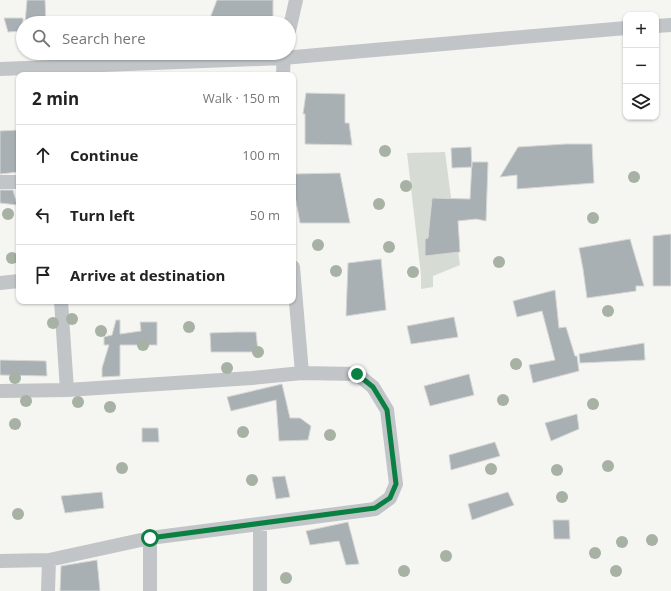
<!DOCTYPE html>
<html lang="en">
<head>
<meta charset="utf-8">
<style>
  :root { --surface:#fff; --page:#f6f6f6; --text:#222; --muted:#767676; --line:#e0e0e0 }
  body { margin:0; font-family:"Open Sans",sans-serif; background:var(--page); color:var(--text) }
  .controls { position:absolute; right:12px; top:12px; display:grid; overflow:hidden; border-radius:8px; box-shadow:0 1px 3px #0004 }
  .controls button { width:36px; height:36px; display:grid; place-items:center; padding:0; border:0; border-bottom:1px solid var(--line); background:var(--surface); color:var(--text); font:20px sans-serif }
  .stop { position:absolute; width:12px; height:12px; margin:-9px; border:3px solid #0b8043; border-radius:50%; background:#fff }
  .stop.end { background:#0b8043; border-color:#fff; box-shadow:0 1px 4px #0008 }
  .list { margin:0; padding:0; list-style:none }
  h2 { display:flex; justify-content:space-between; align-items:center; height:52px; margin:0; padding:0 16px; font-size:17px }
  h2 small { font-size:13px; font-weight:400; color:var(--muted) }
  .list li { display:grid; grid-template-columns:26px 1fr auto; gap:12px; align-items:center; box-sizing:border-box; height:60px; padding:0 16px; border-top:1px solid var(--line) }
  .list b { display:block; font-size:15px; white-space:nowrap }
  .list em { font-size:13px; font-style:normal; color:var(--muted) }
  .icon { flex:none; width:22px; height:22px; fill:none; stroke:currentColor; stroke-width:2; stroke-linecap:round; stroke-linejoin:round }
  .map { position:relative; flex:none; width:671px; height:591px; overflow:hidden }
  .search { position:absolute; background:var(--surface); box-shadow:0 1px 3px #0004; left:16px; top:16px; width:280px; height:44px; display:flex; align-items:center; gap:10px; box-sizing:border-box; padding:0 14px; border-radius:22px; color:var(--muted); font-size:15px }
  .panel { position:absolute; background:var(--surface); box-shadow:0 1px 3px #0004; left:16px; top:72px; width:280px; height:232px; border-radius:8px }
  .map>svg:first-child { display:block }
  .green { fill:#d6dcd3 }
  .building { fill:#a8b0b4; stroke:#d7d7d5 }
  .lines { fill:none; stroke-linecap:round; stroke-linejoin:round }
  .minor { stroke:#c1c5c8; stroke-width:14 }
  .tree { fill:#a7b1a4 }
  .route { stroke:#0b8043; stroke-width:5 }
</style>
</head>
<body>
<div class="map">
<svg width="671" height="591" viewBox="0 0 671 591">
  <rect width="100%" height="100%" fill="#f5f5f2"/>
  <path class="green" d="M 445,152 L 460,265 L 433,276 L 433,287 L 421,289 L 421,275 L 407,153 Z"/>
  <path class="building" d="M 27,0 L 45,0 L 46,23 L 25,23 Z
    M 217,0 L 273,0 L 273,23 L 238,23 L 210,18 Z
    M 4,18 L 23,18 L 23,31 L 8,32 Z
    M 306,93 L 345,94 L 345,123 L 349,123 L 352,145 L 305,144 L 305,114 L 303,114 Z
    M 19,130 L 19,172 L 0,174 L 0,131 Z
    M 566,144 L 592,144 L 594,183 L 517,189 L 517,175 L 500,177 L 518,147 Z
    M 471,147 L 472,167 L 452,168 L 451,148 Z
    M 472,162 L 488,162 L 486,221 L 476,219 L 458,221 L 460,252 L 425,256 L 425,239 L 428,238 L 432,198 L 470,199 Z
    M 340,173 L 350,223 L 300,223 L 293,185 L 293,174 Z
    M 0,190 L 13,190 L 17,205 L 0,203 Z
    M 671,234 L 671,286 L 653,286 L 653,236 Z
    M 630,239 L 644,286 L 636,286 L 636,291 L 587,298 L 583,269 L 579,248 Z
    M 381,259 L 386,310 L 346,316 L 348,263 Z
    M 555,290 L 559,328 L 566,327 L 575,356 L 577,356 L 579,371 L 533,383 L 529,365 L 555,360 L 542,311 L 517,317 L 513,301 Z
    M 454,317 L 458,337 L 411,344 L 407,326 Z
    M 116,320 L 120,320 L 120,334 L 141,331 L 140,322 L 157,322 L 157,345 L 120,345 L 120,376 L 102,377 L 102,368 L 109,345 L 104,345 L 104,337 L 112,335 Z
    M 237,332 L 256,332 L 258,352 L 211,352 L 210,333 Z
    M 644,343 L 645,360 L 580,363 L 579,354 Z
    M 0,360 L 46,361 L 47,376 L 0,375 Z
    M 469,374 L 474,395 L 430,406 L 424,386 Z
    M 282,384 L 290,418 L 300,418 L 311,426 L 308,440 L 279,441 L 276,400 L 231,411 L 227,397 Z
    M 577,414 L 579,429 L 551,441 L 545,423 Z
    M 142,428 L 158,428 L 159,442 L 142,442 Z
    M 495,442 L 500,456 L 451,470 L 449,455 Z
    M 285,476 L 290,497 L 276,499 L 272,477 Z
    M 102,492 L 104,508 L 65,513 L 61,496 Z
    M 508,492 L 514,505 L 472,520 L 468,504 Z
    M 553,520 L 569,520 L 570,539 L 554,539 Z
    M 348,522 L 359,564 L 346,565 L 339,541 L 310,545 L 306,531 Z
    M 97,560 L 100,591 L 60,591 L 61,566 Z"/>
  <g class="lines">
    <path class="minor" d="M 656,26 L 671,25
      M 289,31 L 296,0
      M 0,69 L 283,58 L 626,28
      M 283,75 L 284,53
      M 0,182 L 19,182
      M 293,267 L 302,373
      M 0,283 L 19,281
      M 61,301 L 67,390
      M 0,391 L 67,390 L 252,378 L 302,373 L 357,374 L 373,387 L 387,410 L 396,484 L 390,498 L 375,509 L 150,538 L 49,560 L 0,561
      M 48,591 L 49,560
      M 150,591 L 150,538
      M 260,591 L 260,524"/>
  </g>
  <g class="tree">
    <circle cx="385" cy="151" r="6"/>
    <circle cx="634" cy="177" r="6"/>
    <circle cx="406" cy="186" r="6"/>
    <circle cx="379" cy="204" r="6"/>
    <circle cx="8" cy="214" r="6"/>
    <circle cx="593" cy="218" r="6"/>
    <circle cx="318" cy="245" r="6"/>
    <circle cx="389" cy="247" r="6"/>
    <circle cx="12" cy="258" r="6"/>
    <circle cx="499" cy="262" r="6"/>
    <circle cx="336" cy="271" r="6"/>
    <circle cx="413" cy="272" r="6"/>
    <circle cx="608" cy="311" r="6"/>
    <circle cx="72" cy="319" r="6"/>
    <circle cx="53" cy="323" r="6"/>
    <circle cx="189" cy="327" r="6"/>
    <circle cx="101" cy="331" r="6"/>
    <circle cx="143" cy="345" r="6"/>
    <circle cx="258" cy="352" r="6"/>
    <circle cx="516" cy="364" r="6"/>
    <circle cx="227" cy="368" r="6"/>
    <circle cx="15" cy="378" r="6"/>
    <circle cx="503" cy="400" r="6"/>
    <circle cx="26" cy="401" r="6"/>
    <circle cx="78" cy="402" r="6"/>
    <circle cx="593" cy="404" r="6"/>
    <circle cx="110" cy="407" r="6"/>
    <circle cx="15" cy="424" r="6"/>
    <circle cx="243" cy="432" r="6"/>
    <circle cx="330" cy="435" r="6"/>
    <circle cx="608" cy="466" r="6"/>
    <circle cx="122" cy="468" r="6"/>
    <circle cx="491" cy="469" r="6"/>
    <circle cx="557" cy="470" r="6"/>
    <circle cx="252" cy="480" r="6"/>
    <circle cx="562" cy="497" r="6"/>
    <circle cx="18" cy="514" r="6"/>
    <circle cx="652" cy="540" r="6"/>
    <circle cx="622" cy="542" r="6"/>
    <circle cx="595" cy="553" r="6"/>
    <circle cx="446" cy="556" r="6"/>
    <circle cx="404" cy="571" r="6"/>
    <circle cx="616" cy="571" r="6"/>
    <circle cx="286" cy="578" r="6"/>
  </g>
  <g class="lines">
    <path class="route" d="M 150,538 L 375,508 L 390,498 L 396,484 L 387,410 L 373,387 L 357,374"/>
  </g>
</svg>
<div class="controls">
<button>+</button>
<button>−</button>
<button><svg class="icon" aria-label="layers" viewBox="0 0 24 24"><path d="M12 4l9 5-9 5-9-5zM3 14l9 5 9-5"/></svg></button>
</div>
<div class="stop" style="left:150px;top:538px"></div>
<div class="stop end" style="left:357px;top:374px"></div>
<div class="search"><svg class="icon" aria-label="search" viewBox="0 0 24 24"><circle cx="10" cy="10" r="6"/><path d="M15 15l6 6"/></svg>Search here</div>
<section class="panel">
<h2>2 min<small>Walk · 150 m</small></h2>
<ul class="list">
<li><svg class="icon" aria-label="ahead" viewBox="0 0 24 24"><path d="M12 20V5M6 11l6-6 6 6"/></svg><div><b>Continue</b></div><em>100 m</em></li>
<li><svg class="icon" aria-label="left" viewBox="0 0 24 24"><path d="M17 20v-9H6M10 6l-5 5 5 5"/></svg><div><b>Turn left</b></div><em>50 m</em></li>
<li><svg class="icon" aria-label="arrive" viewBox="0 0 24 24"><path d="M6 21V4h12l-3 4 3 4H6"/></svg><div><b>Arrive at destination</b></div></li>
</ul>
</section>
</div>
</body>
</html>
